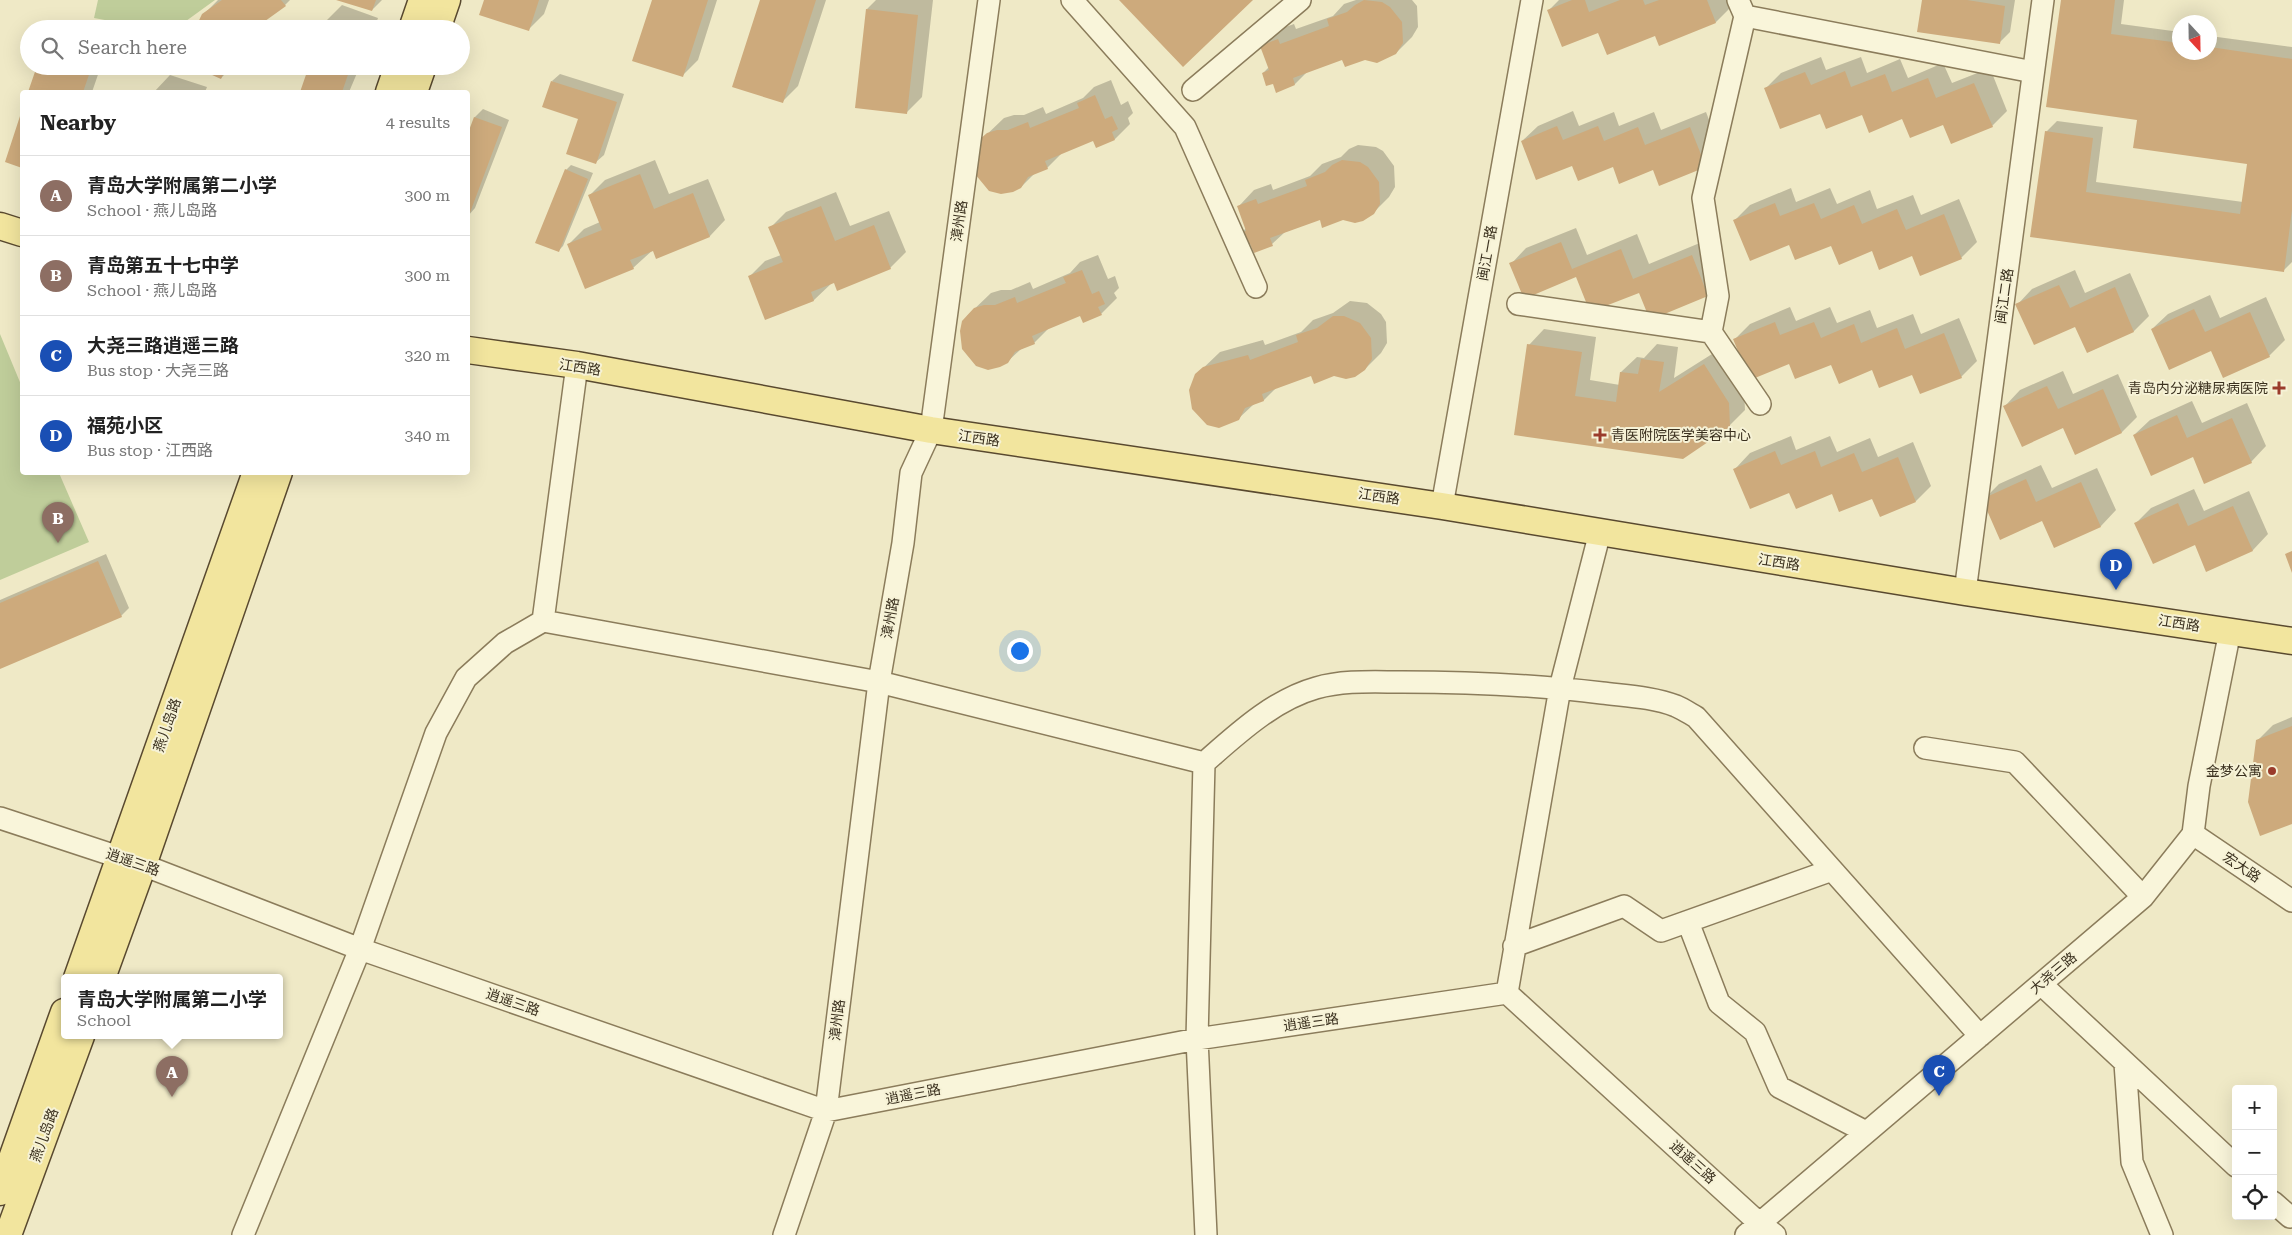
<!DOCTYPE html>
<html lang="en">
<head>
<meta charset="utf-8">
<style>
  :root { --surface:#fff; --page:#f6f6f6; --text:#222; --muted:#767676; --line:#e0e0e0; --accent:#1a73e8 }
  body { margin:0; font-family:"Roboto Serif","Noto Sans SC",serif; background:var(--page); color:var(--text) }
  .controls { position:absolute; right:15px; bottom:15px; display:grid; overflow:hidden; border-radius:5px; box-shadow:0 5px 20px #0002 }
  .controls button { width:45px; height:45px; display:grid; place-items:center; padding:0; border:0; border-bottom:1px solid var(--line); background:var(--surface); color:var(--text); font:25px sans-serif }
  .compass { position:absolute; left:2172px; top:15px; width:45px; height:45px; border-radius:50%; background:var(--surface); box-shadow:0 5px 20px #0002; rotate:158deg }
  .you { position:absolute; left:1019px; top:650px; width:18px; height:18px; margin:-12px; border:4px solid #fff; border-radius:50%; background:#1a73e8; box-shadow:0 0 0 8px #1a73e833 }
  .badge { display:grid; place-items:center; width:32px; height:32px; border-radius:50%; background:var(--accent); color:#fff; font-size:16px; font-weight:700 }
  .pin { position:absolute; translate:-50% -41px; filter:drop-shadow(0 1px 2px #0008) }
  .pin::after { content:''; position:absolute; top:26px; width:18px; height:15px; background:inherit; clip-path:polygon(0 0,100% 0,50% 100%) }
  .popup { position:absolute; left:61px; top:974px; width:222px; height:65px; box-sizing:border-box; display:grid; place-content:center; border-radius:5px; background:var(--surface); filter:drop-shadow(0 1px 4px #0005); font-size:16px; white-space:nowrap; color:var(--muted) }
  .popup b { font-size:19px; color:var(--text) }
  .popup::after { content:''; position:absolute; left:50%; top:100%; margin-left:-10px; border:10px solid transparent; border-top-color:var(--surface) }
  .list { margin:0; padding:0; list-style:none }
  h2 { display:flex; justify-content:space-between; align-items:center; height:65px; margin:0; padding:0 20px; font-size:21px }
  h2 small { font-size:16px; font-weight:400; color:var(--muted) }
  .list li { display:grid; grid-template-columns:32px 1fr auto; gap:15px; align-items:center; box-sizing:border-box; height:80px; padding:0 20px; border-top:1px solid var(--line) }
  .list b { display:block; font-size:19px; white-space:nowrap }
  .list p { margin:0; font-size:16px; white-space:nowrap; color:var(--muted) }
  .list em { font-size:16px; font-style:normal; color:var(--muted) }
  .icon { flex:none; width:28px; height:28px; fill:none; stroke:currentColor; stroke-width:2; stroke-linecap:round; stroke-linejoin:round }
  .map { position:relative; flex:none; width:2292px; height:1235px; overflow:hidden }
  .search { position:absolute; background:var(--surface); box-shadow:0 5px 20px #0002; left:20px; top:20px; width:450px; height:55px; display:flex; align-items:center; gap:12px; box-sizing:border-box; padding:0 18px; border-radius:28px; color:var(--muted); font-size:19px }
  .panel { position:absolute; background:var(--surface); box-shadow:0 5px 20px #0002; left:20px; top:90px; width:450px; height:385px; border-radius:5px }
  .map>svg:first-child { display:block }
  .green { fill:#bfcd9a }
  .shadow { fill:#0003 }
  .building { fill:#cdaa7c }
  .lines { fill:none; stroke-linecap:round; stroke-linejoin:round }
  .minor-casing { stroke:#8b7c5b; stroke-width:24 }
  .major-casing { stroke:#59492f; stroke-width:29 }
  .minor { stroke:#f9f5da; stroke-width:21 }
  .major { stroke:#f2e59e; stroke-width:26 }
  .poi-dot { fill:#9a3b2b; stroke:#f6f2d6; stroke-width:2 }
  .labels { text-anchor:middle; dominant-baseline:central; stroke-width:4; stroke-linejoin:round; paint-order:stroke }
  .street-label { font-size:14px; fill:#3b311f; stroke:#f6f2d6 }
  .poi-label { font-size:14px; fill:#3b311f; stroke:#f6f2d6; text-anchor:end }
</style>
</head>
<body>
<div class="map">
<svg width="2292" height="1235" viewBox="0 0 2292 1235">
  <rect width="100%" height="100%" fill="#efe9c6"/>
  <path class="green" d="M 98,0 L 215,0 L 175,29 L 153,29 L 94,18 Z
    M 0,334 L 22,387 L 22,472 L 59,473 L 89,542 L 0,580 Z"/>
  <path class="shadow" d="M 218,0 L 290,0 L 285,5 L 203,15 Z
    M 339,0 L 382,0 L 372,10 Z
    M 486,0 L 549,0 L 544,14 L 528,30 Z
    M 653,0 L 717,0 L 698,60 L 682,76 Z
    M 761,0 L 826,0 L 798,86 L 782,102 Z
    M 876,0 L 933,0 L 922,97 L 907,112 L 867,9 Z
    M 1356,0 L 1412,0 L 1417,6 L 1418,27 L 1412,37 L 1396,53 L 1342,58 L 1308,71 L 1295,84 L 1273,83 L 1263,73 L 1269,67 L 1261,46 L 1277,30 L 1294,24 L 1296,29 L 1333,16 L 1344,4 Z
    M 1559,0 L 1729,0 L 1731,7 L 1716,22 L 1660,44 L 1656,34 L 1599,31 L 1549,10 Z
    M 1923,0 L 2015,0 L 2010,32 L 1999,43 Z
    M 2063,0 L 2124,0 L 2121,24 L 2180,32 L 2180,52 L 2210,52 L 2210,36 L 2292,47 L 2292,262 L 2283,271 L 2031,236 L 2046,132 L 2057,121 L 2103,127 L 2096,182 L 2243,202 L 2249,163 L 2139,119 Z
    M 342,5 L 378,18 L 374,29 L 323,29 L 326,21 Z
    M 1821,57 L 1826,70 L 1861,57 L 1867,73 L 1900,59 L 1908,78 L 1943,63 L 1952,83 L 1990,68 L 2007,111 L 1992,126 L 1943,123 L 1862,113 L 1820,112 L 1765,89 L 1781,73 Z
    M 39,66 L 101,66 L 92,92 L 30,92 Z
    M 196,66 L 233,66 L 221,78 Z
    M 310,66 L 360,66 L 349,92 L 301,92 Z
    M 560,74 L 624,94 L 604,155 L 596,162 L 580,118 L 552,81 Z
    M 170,75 L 207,87 L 205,92 L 154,92 Z
    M 1111,80 L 1121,105 L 1128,101 L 1133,113 L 1128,118 L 1130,124 L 1115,139 L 1094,139 L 1062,153 L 1047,168 L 1035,173 L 1021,187 L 980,141 L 1004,118 L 1014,115 L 1024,115 L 1043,107 L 1046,114 L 1083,98 L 1094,87 Z
    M 483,109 L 509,120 L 475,208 L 468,216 L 468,137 L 475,117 Z
    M 1573,111 L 1579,126 L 1614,112 L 1619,126 L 1654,112 L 1661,130 L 1706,112 L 1721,151 L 1706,166 L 1654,169 L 1573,164 L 1522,141 L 1538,126 Z
    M 22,113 L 22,167 L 6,161 Z
    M 1358,145 L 1376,147 L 1383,151 L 1394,166 L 1395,187 L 1389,197 L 1373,213 L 1343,219 L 1320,219 L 1285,232 L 1272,244 L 1251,243 L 1241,234 L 1246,228 L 1239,206 L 1254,190 L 1271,184 L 1273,190 L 1310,176 L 1322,164 L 1341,157 L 1349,149 Z
    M 655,160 L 669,194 L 708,179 L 725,220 L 710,236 L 657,257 L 654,249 L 633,268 L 568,245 L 584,229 L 600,222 L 589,196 L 605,180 Z
    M 571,165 L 593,173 L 563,246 L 558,251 L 566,170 Z
    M 1791,188 L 1796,202 L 1830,188 L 1837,204 L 1870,190 L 1877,209 L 1913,195 L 1921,215 L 1959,199 L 1977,242 L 1961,258 L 1913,254 L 1832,244 L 1790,243 L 1735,220 L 1750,205 Z
    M 836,192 L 850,226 L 889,211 L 906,252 L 890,268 L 834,281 L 814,300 L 766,319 L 749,277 L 765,261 L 781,255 L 770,228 L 786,212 Z
    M 1576,228 L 1587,255 L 1637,234 L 1649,264 L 1707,240 L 1707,295 L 1640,291 L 1577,276 L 1511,264 L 1526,248 Z
    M 1098,255 L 1108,279 L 1115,276 L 1119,288 L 1114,293 L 1117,298 L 1101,314 L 1081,314 L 1049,328 L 1034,343 L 1021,349 L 1007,362 L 967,316 L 991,293 L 1001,290 L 1011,290 L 1030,282 L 1033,289 L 1070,273 L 1080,262 Z
    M 2075,270 L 2085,293 L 2130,273 L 2149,316 L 2134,331 L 2088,352 L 2076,325 L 2017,305 L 2032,289 Z
    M 2210,295 L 2220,318 L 2266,297 L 2285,340 L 2269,356 L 2211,350 L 2152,329 L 2168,314 Z
    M 1350,301 L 1367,303 L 1381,314 L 1386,322 L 1387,343 L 1381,353 L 1365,369 L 1334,375 L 1312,374 L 1277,387 L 1264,400 L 1254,404 L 1238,419 L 1196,375 L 1220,352 L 1263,340 L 1265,345 L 1301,332 L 1313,320 L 1333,313 Z
    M 1790,307 L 1796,321 L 1830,307 L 1837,323 L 1870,310 L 1877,328 L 1913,314 L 1921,334 L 1959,318 L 1977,361 L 1961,377 L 1913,373 L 1832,363 L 1790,362 L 1735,339 L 1750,324 Z
    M 1544,329 L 1596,337 L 1590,380 L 1620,385 L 1621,372 L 1637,357 L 1644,358 L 1657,344 L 1678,347 L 1674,378 L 1720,349 L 1744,387 L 1745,410 L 1729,426 L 1515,434 L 1529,345 Z
    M 2063,371 L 2073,394 L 2118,374 L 2137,417 L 2122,432 L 2076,453 L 2064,426 L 2005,406 L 2020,390 Z
    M 2192,401 L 2202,423 L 2247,403 L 2266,446 L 2251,462 L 2193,456 L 2134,435 L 2150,420 Z
    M 1791,436 L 1796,450 L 1830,436 L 1837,452 L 1870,438 L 1878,457 L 1913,442 L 1931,486 L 1916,501 L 1832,493 L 1790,492 L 1735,469 L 1750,453 Z
    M 2041,465 L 2052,488 L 2097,468 L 2116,510 L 2101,526 L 2055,546 L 2043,520 L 1984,499 L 1999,484 Z
    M 2194,489 L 2204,511 L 2249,491 L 2268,534 L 2253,550 L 2207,570 L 2195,543 L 2136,523 L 2151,508 Z
    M 106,554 L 129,608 L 121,616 L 0,667 L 0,600 Z
    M 2292,717 L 2292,823 L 2257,741 L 2273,725 Z"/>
  <path class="building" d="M 222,0 L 281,0 L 286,6 L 254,29 L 195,29 L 202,14 Z
    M 336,0 L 376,0 L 372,11 Z
    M 484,0 L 539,0 L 529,31 L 479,15 Z
    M 652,0 L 708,0 L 683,77 L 632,61 Z
    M 760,0 L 816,0 L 783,103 L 732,87 Z
    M 1119,0 L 1253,0 L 1183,67 Z
    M 1364,0 L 1382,2 L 1390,7 L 1402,22 L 1403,43 L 1396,54 L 1377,63 L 1365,60 L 1345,67 L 1342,60 L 1293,78 L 1295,85 L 1276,93 L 1273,84 L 1266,86 L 1262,73 L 1269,70 L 1260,46 L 1278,39 L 1280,44 L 1329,26 L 1327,19 L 1347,12 L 1355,5 Z
    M 1572,0 L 1585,0 L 1589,12 L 1620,0 L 1643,0 L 1645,5 L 1659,0 L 1707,0 L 1716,23 L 1659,46 L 1655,36 L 1607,55 L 1598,33 L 1562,47 L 1547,10 Z
    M 1922,0 L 1967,0 L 2005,6 L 2000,44 L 1917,32 Z
    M 2061,0 L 2115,0 L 2111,34 L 2180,43 L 2180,52 L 2210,52 L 2210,47 L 2292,59 L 2292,210 L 2284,272 L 2030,237 L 2045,131 L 2093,138 L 2086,192 L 2240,214 L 2247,164 L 2133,148 L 2137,120 L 2046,107 Z
    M 866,9 L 918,15 L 907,114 L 855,108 Z
    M 325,20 L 349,28 L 349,29 L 322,29 Z
    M 37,66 L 92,66 L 83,92 L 28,92 Z
    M 192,66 L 227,66 L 221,79 Z
    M 309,66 L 351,66 L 342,92 L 300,92 Z
    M 1845,71 L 1851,87 L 1885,74 L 1892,92 L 1928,78 L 1936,98 L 1974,83 L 1993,127 L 1951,144 L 1943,125 L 1910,138 L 1902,119 L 1869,133 L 1862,115 L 1826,129 L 1820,114 L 1780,129 L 1764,88 L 1805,72 L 1811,85 Z
    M 551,81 L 617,102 L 596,164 L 566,154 L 578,119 L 542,107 Z
    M 1095,95 L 1105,119 L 1112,116 L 1118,129 L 1112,132 L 1115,140 L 1096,148 L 1093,141 L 1045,161 L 1048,169 L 1028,177 L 1021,188 L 1013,192 L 1001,194 L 989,191 L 975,174 L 979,140 L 987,133 L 997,130 L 1008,130 L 1028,122 L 1030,128 L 1079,108 L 1077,103 Z
    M 22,110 L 22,168 L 5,162 Z
    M 474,117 L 502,127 L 468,218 L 468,133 Z
    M 1557,126 L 1563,140 L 1598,126 L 1604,141 L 1638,127 L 1645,145 L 1690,127 L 1706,167 L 1659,186 L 1653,170 L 1619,184 L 1613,167 L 1578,181 L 1572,166 L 1536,180 L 1521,141 Z
    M 1342,160 L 1360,162 L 1368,167 L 1379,182 L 1380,204 L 1374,214 L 1363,221 L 1355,223 L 1343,220 L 1322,228 L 1320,220 L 1270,238 L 1273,246 L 1254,253 L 1250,244 L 1244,247 L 1239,233 L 1246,231 L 1237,206 L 1256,199 L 1258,204 L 1307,186 L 1305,180 L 1325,172 L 1332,165 Z
    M 565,169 L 588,179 L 559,252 L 535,243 Z
    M 640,174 L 654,209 L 693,193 L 710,237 L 656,259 L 653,251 L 630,260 L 634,269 L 585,289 L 567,244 L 602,230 L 588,195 Z
    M 1775,203 L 1780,216 L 1814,203 L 1821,219 L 1854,205 L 1862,224 L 1897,209 L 1906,230 L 1944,214 L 1962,259 L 1920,276 L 1912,256 L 1879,270 L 1872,251 L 1839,265 L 1831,246 L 1795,260 L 1789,245 L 1750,261 L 1733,220 Z
    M 821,206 L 835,241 L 874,225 L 891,269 L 837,291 L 834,283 L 811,292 L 814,301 L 765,320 L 748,276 L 783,262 L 768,227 Z
    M 1561,242 L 1572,269 L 1621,249 L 1633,279 L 1692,255 L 1708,296 L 1650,320 L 1639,293 L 1590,312 L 1576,277 L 1524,299 L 1509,263 Z
    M 1082,270 L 1092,294 L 1099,291 L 1105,304 L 1098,307 L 1102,315 L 1083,323 L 1080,316 L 1032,336 L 1035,344 L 1015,352 L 1008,363 L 1000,367 L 988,370 L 976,366 L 962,349 L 960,331 L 962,321 L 974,308 L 984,305 L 995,305 L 1015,297 L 1017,303 L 1066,283 L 1063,277 Z
    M 2059,285 L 2070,308 L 2115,287 L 2134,332 L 2087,353 L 2075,327 L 2034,345 L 2015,304 Z
    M 2194,309 L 2205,332 L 2250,312 L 2270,357 L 2223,378 L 2211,351 L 2169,370 L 2151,329 Z
    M 1333,316 L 1344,316 L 1360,323 L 1371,338 L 1372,359 L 1365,370 L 1355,377 L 1346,379 L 1334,376 L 1314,384 L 1311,376 L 1262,394 L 1264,401 L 1245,408 L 1239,420 L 1219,428 L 1207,425 L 1192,409 L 1189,390 L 1195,374 L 1203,367 L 1248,355 L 1250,360 L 1298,342 L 1296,335 L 1317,328 Z
    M 1775,322 L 1780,335 L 1814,322 L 1821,338 L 1854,324 L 1861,343 L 1897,328 L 1905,349 L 1944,333 L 1962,378 L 1920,394 L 1912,375 L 1879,388 L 1872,370 L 1839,384 L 1831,365 L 1795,379 L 1789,364 L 1750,380 L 1733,339 Z
    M 1527,344 L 1582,352 L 1575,396 L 1616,402 L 1620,372 L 1638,374 L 1641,359 L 1664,362 L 1659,392 L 1704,364 L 1729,403 L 1730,427 L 1683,459 L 1514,435 Z
    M 2047,386 L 2058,409 L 2103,389 L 2122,433 L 2075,455 L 2063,428 L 2022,447 L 2003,406 Z
    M 2177,415 L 2187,438 L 2232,418 L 2252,463 L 2204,484 L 2193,457 L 2151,476 L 2133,435 Z
    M 1775,451 L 1781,465 L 1815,451 L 1821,467 L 1854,453 L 1862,472 L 1898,457 L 1916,502 L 1880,517 L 1872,499 L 1839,512 L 1832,494 L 1796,509 L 1789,493 L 1750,509 L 1733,469 Z
    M 2026,479 L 2036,502 L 2081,482 L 2101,527 L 2054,548 L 2042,521 L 2000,540 L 1982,499 Z
    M 2178,503 L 2188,526 L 2233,506 L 2253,551 L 2206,572 L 2195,545 L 2153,564 L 2134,523 Z
    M 2292,551 L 2292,573 L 2285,554 Z
    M 98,561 L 122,617 L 0,669 L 0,603 Z
    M 2292,726 L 2292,824 L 2260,836 L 2248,802 L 2256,740 Z"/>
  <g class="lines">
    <defs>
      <path id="minor" d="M 1072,0 L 1185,127 L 1256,287
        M 1738,0 L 1745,16
        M 1193,90 L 1300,0
        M 1518,304 L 1711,332
        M 1760,404 L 1711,332 L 1718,296 L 1703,198 L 1745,16 L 2033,72
        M 1442,506 L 1532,0
        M 1965,592 L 2043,0
        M 543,621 L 577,365
        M 1925,748 L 2015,762 L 2143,897
        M 0,818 L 143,865 L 360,949 L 826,1111 L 1197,1039 L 1507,993 L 1759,1223 L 1775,1235
        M 2193,834 L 2292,901
        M 1688,922 L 1719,1003 L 1755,1032 L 1779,1087 L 1866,1132
        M 1514,946 L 1624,906 L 1661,931 L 1832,870
        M 2041,984 L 2236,1166
        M 1507,993 L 1560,688 L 1600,532
        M 2125,1063 L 2132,1162 L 2162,1235
        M 2273,1202 L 2290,1217
        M 243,1235 L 360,949 L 436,733 L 466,678 L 505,643 L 543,621 L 879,682 L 1204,763
        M 784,1235 L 826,1111 L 879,682 L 903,543 L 911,473 L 931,430 L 989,0
        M 1206,1235 L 1197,1039 L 1204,763 C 1236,735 1273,700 1316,688 C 1344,680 1373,682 1402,682 C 1469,682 1536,685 1602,693 C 1626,696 1653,697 1676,706 C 1683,709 1689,713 1696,717 L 1980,1036
        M 1746,1235 L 2143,897 L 2193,834 L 2199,786 L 2230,631"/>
      <path id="major" d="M 412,29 L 422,0
        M 437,29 L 447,0
        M 389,92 L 398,66
        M 414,92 L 423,66
        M 0,226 L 22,233
        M 468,350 L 577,365 L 931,430 L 1442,506 L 1965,592 L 2292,641
        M 77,978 L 256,472
        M 102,978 L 143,865 L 279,472
        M 0,1192 L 64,1012
        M 8,1235 L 81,1036"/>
    </defs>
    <use href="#minor" class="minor-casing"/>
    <use href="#major" class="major-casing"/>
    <use href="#minor" class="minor"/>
    <use href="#major" class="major"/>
  </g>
  <g class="poi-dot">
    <path d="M2276.5 380.5h5v5h5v5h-5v5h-5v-5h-5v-5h5z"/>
    <path d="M1597.5 427.5h5v5h5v5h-5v5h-5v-5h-5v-5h5z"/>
    <circle cx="2272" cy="771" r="5"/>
  </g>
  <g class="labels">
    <g class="street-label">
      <text transform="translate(959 221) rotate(-82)">漳州路</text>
      <text transform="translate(1487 253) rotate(-80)">闽江一路</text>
      <text transform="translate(2004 296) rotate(-82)">闽江二路</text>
      <text transform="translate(580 367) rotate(9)">江西路</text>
      <text transform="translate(979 438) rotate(8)">江西路</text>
      <text transform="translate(1379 496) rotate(8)">江西路</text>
      <text transform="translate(1779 562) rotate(9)">江西路</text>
      <text transform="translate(890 618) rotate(-80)">漳州路</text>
      <text transform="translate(2179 623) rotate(9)">江西路</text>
      <text transform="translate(167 725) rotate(-71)">燕儿岛路</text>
      <text transform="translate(133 862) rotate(19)">逍遥三路</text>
      <text transform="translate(2242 867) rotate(34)">宏大路</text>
      <text transform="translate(2053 973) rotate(-40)">大尧三路</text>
      <text transform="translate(513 1002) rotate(19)">逍遥三路</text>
      <text transform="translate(837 1020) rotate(-83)">漳州路</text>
      <text transform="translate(1311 1022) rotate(-8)">逍遥三路</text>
      <text transform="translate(913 1094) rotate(-11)">逍遥三路</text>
      <text transform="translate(44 1135) rotate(-70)">燕儿岛路</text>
      <text transform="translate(1693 1162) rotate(42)">逍遥三路</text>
    </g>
    <g class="poi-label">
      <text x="2268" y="388">青岛内分泌糖尿病医院</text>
      <text x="1611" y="435" text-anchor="start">青医附院医学美容中心</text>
      <text x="2262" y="771">金梦公寓</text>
    </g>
  </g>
</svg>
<div class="controls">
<button>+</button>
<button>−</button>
<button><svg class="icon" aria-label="locate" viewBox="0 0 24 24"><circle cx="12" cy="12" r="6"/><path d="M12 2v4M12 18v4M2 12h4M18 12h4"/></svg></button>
</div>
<svg class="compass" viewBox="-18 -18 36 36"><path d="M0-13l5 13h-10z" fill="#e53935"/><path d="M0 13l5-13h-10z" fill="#767676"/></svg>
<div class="you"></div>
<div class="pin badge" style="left:172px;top:1097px;background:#8d6e63">A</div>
<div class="popup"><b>青岛大学附属第二小学</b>School</div>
<div class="pin badge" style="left:58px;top:543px;background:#8d6e63">B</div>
<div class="pin badge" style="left:1939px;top:1096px;background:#1a4fb4">C</div>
<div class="pin badge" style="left:2116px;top:590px;background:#1a4fb4">D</div>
<div class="search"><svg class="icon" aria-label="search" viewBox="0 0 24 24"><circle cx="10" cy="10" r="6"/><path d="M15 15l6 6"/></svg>Search here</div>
<section class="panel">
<h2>Nearby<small>4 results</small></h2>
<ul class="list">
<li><span class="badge" style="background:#8d6e63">A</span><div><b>青岛大学附属第二小学</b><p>School · 燕儿岛路</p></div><em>300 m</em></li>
<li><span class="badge" style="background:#8d6e63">B</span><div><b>青岛第五十七中学</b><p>School · 燕儿岛路</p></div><em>300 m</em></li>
<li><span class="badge" style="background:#1a4fb4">C</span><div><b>大尧三路逍遥三路</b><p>Bus stop · 大尧三路</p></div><em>320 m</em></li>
<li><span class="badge" style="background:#1a4fb4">D</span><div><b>福苑小区</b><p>Bus stop · 江西路</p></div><em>340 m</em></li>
</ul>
</section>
</div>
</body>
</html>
